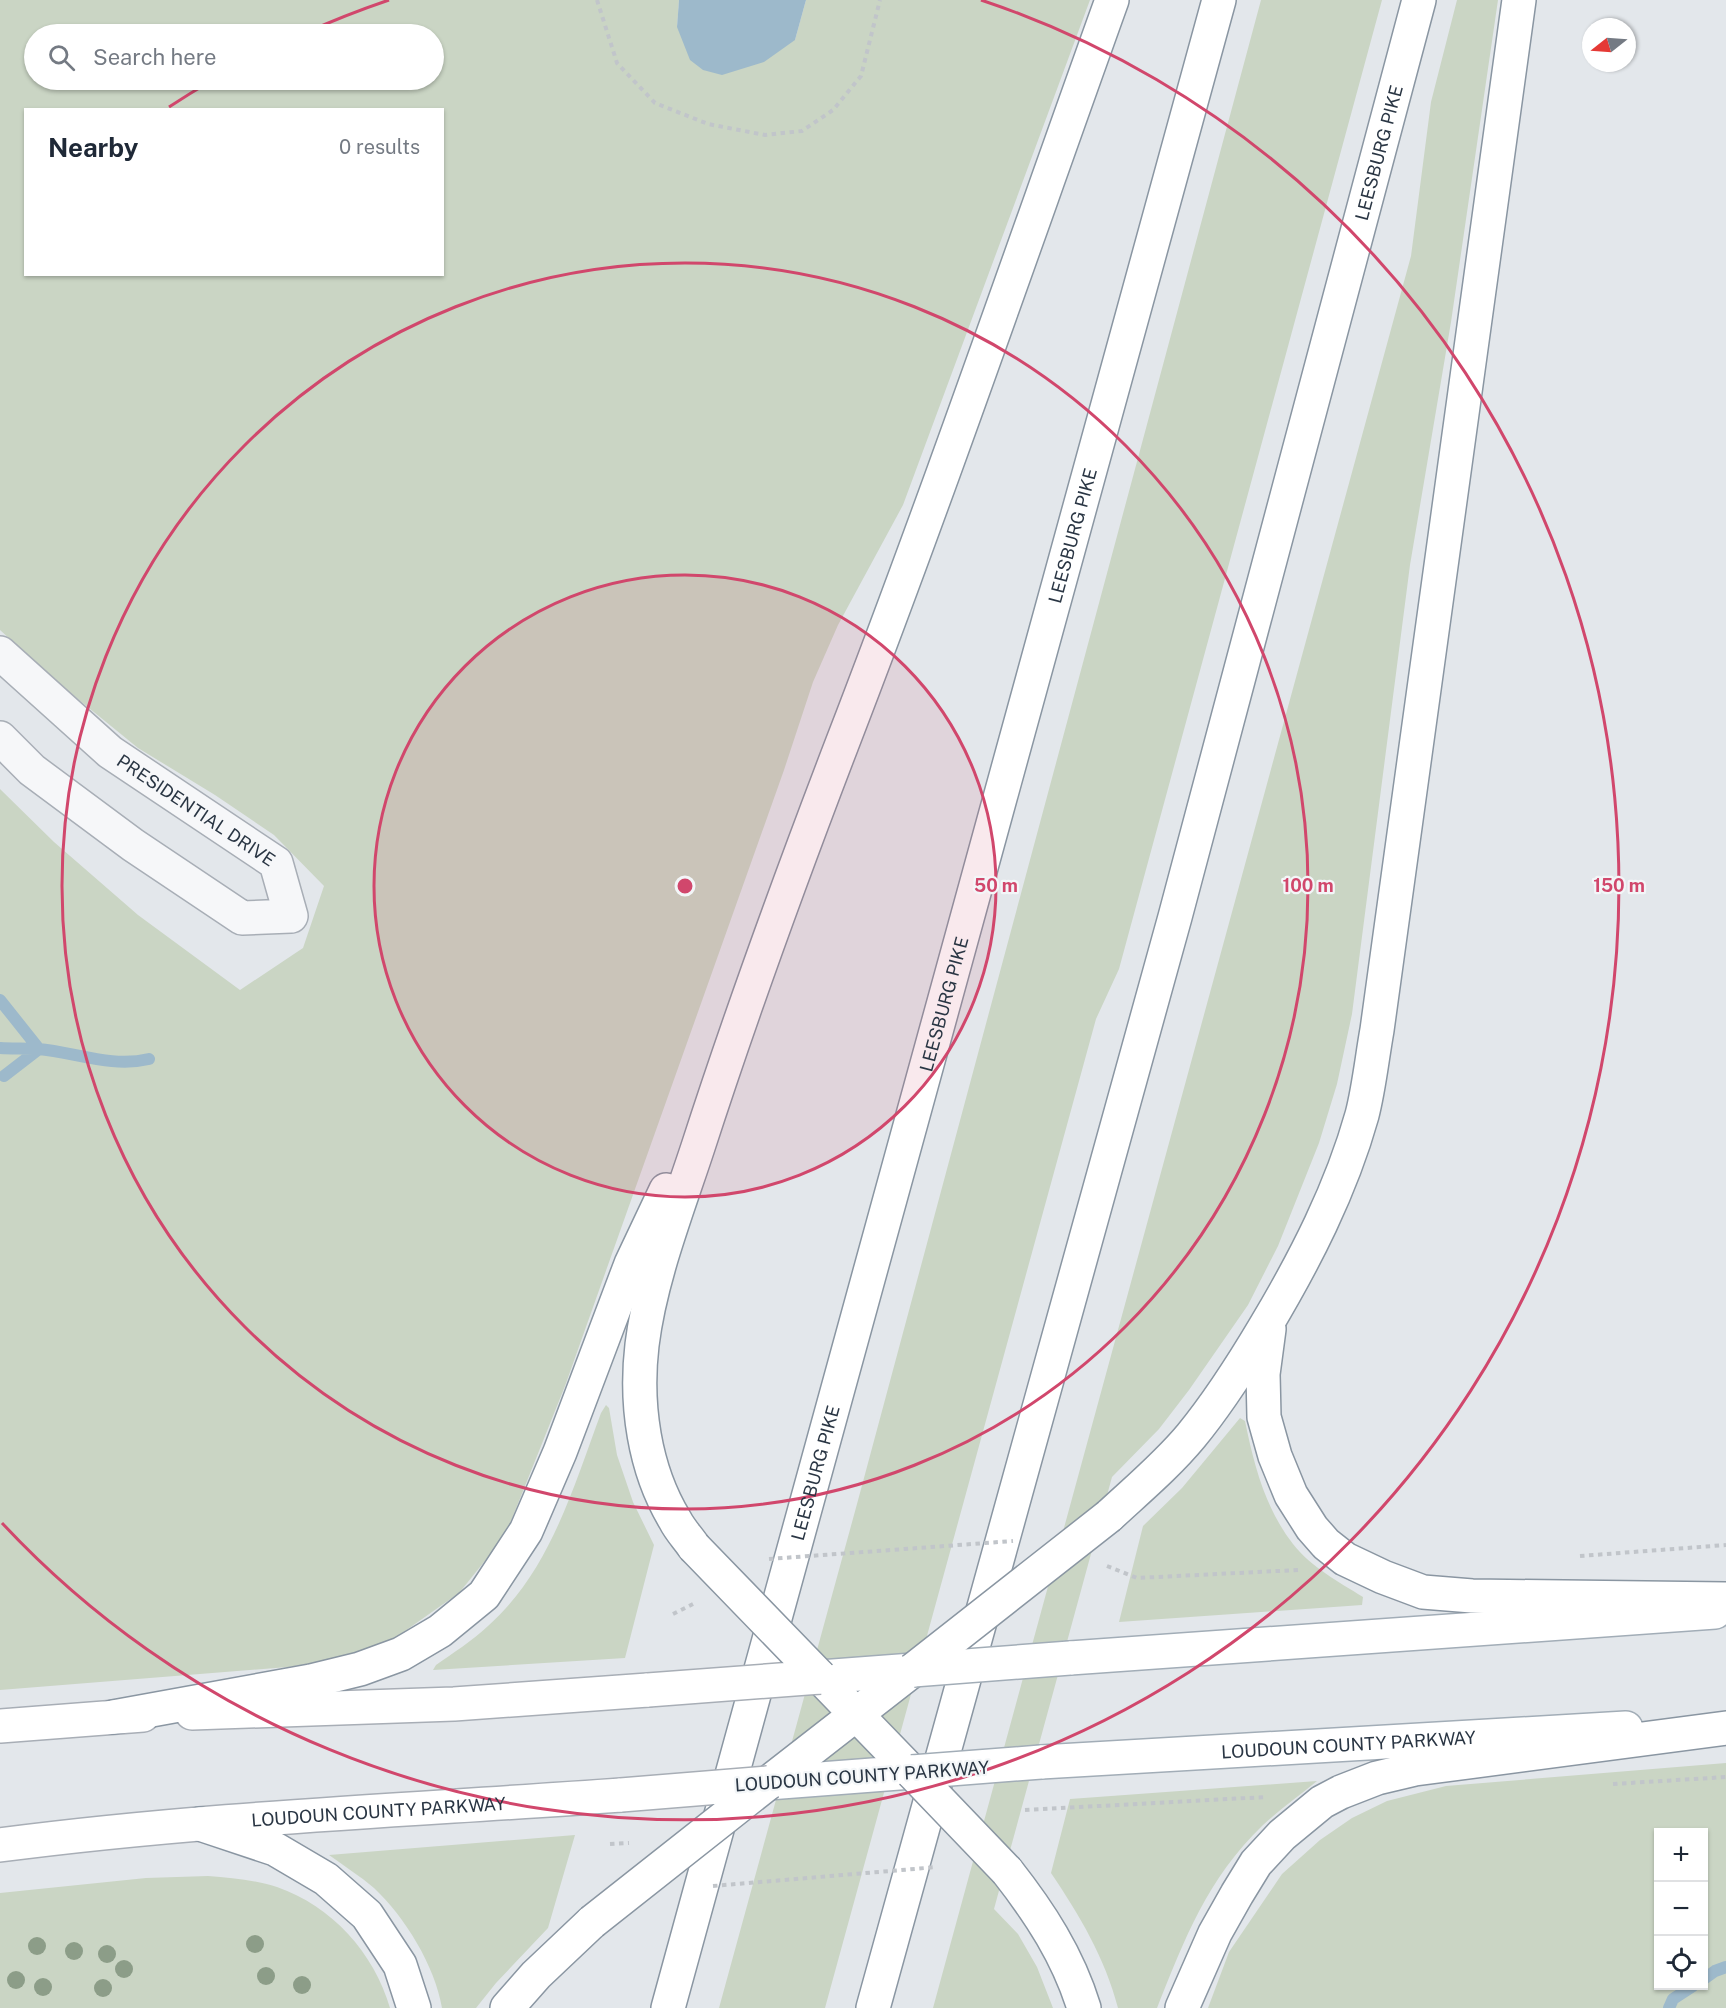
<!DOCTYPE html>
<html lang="en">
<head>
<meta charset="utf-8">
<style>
  :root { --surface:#fff; --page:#f6f6f7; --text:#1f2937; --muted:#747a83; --line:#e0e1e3 }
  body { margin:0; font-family:"Public Sans",sans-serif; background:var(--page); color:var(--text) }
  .controls { position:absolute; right:18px; bottom:18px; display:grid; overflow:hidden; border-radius:0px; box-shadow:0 2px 4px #0004 }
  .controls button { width:54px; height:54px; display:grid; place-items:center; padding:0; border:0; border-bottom:2px solid var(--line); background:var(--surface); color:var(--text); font:30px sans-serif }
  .compass { position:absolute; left:1582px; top:18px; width:54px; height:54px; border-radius:50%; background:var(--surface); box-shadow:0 2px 4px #0004; rotate:253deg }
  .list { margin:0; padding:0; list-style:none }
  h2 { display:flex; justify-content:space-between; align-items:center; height:78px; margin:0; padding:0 24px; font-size:26px }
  h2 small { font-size:20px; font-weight:400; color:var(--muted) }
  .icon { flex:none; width:33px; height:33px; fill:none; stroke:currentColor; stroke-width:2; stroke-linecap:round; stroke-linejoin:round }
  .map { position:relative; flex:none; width:1726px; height:2008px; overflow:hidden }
  .search { position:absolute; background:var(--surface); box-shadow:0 2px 4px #0004; left:24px; top:24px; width:420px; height:66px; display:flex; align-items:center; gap:15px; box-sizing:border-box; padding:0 21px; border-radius:33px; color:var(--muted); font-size:22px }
  .panel { position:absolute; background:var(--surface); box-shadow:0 2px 4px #0004; left:24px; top:108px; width:420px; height:168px; border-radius:0px }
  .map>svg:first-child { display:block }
  .green { fill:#cad5c4; fill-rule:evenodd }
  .water { fill:#9db9cb }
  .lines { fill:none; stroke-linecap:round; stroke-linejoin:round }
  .stream { stroke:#9db9cb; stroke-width:12 }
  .street-casing { stroke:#a8aeb6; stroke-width:36 }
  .secondary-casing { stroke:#a8aeb6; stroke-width:36 }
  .primary-casing { stroke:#a2adb7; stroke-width:36 }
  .highway-casing { stroke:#8a96a2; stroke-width:36 }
  .path { stroke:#c1c5ca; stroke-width:4; stroke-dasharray:4.5 4.5; stroke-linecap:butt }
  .street { stroke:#f6f7f9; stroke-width:33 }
  .secondary { stroke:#fff; stroke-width:33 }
  .primary { stroke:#fff; stroke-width:33 }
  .highway { stroke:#fff; stroke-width:33 }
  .secondary-bridge-casing { stroke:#a8aeb6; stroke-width:36; stroke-linecap:butt }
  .primary-bridge-casing { stroke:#a2adb7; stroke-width:36; stroke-linecap:butt }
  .highway-bridge-casing { stroke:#8a96a2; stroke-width:36; stroke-linecap:butt }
  .path-bridge { stroke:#c1c5ca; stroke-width:4; stroke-dasharray:4.5 4.5; stroke-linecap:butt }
  .secondary-bridge { stroke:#fff; stroke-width:33 }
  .primary-bridge { stroke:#fff; stroke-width:33 }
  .highway-bridge { stroke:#fff; stroke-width:33 }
  .tree { fill:#8c9d88 }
  .ring { fill:none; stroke:#d1476c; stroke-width:3 }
  .labels { text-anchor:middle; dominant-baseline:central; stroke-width:4.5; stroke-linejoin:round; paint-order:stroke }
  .street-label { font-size:18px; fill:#2a3644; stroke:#f3f6f8 }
  .centre { fill:#d1476c; stroke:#f3f6f8; stroke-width:3 }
  .ring-label { font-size:18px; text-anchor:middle; font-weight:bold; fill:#d1476c; stroke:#f3f6f8; stroke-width:4.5; stroke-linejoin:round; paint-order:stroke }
</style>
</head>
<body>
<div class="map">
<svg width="1726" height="2008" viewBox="0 0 1726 2008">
  <rect width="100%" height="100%" fill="#e3e7eb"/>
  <path class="green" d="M 0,0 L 679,0 L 677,27 L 795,40 L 806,0 L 1090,0 L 903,505 L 838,625 L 813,682 L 784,770 L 565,1386 L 505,1536 L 459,1593 L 395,1638 L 352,1657 L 288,1667 L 0,1690 L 0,789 L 54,842 L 138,915 L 240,990 L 303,948 L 324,886 L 274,835 L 215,795 L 138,748 L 57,682 L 0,630 ZM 34,34 L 434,34 L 434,80 L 34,80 ZM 26,110 L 442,110 L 442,274 L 26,274 Z
    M 1261,0 L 1382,0 L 1119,969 L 1096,1019 L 825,2008 L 719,2008 L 857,1504 Z
    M 1457,0 L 1498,0 L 1451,322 L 1410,565 L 1352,1014 L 1337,1084 L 1319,1143 L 1278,1246 L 1248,1305 L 1189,1390 L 1159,1429 L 1112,1477 L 994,1909 L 1018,1934 L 1037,1967 L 1053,2008 L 933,2008 L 1411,256 L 1431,102 Z
    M 606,1405 L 609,1408 L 617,1455 L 633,1502 L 654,1545 L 625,1658 L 433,1670 L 436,1665 C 453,1653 472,1641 488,1626 C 550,1571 573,1488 601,1413 Z
    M 1240,1418 L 1245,1421 C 1254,1465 1265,1508 1293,1544 C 1311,1567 1339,1582 1363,1597 L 1362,1605 L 1119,1622 L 1143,1526 L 1182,1488 Z
    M 1726,1763 L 1726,2008 L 1208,2008 L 1229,1952 L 1282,1874 L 1320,1840 L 1352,1818 L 1387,1801 L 1446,1786 ZM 1658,1832 L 1704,1832 L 1704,1986 L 1658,1986 Z
    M 1317,1781 C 1299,1796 1280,1809 1263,1825 C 1207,1879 1185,1938 1157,2008 L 1118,2008 C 1105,1958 1080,1916 1051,1873 L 1070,1799 Z
    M 575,1835 L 548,1928 L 496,1983 L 476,2008 L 442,2008 C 435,1966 405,1917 374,1888 C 360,1876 344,1866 329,1855 Z
    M 208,1876 C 232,1878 255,1880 277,1887 C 332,1906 374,1953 390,2008 L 0,2008 L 0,1893 L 146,1878 Z"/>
  <path class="water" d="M 679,0 L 806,0 L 795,40 L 764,62 L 722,75 L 703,70 L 690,60 L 677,27 Z"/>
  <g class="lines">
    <path class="stream" d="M 0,1000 L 39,1049 L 4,1076
      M 0,1048 C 12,1049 25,1048 38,1049 C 75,1052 111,1068 149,1059
      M 1704,1979 L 1715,1971 L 1726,1967
      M 1669,2008 L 1673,1999 L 1693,1986"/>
    <defs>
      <g id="street">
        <path id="s1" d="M 0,653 L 110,752 L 276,863 L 291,916 L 242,918 L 133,845 L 32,770 L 0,738"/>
      </g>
      <g id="secondary">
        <path d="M 192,1713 L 454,1704 L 648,1690"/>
        <path d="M 0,1726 L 143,1715"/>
        <path id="s2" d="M 0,1845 C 206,1818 414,1810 621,1795"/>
      </g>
      <g id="primary">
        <path d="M 1070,1658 L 1715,1612"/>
        <path d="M 820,1677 L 913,1670"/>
        <path id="s3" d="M 1041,1762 L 1626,1728"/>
        <path d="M 768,1783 L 912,1772"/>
      </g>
      <g id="highway">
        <path d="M 1269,1329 L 1263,1374 L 1264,1417 L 1275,1456 L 1291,1495 L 1312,1528 L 1326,1544 L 1345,1559 L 1383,1577 L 1423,1592 L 1472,1596 L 1726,1599"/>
        <path d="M 1109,1516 C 1137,1490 1167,1465 1191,1436 C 1219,1402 1243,1364 1265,1327 C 1305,1260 1341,1190 1362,1115 C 1369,1088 1372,1058 1377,1030 L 1519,0"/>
        <path d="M 694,1547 C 688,1538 680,1530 675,1520 C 644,1469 635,1404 642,1345 C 650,1279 677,1211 698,1147 C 742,1011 791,877 842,744 C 937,498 1023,248 1112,0"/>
        <path d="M 820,1677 L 912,1772"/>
        <path d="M 113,1717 L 311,1681 L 360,1669 L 401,1654 L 440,1631 L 484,1595 L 526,1531 L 560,1452 L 631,1264 L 666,1190"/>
        <path d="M 768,1783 L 913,1670"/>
        <path d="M 200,1824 L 275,1849 L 326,1879 L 367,1915 L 400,1965 L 414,2008"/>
        <path d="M 1007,1871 C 1040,1913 1068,1956 1084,2008"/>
        <path d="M 507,2008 L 536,1975 L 592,1922"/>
        <path id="s4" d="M 668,2008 L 1219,0"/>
        <path id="s5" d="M 873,2008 L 1175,917 L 1419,0"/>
        <path d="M 1182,2008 L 1215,1933 L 1237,1894 L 1256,1863 L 1282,1835 L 1322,1802 L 1341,1792 L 1377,1778 L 1415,1769 L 1726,1728"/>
      </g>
    </defs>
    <use href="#street" class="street-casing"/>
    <use href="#secondary" class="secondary-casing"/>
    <use href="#primary" class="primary-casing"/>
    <use href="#highway" class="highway-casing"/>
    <path class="path" d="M 597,0 L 617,63 L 655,103 L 708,124 L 765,135 L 802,131 L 833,110 L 861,76 L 880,0
      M 1580,1556 L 1726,1545
      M 1107,1566 L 1137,1578 L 1298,1570
      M 673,1614 L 693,1604
      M 1613,1784 L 1726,1777
      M 1025,1810 L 1266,1797
      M 610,1844 L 629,1843"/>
    <use href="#street" class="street"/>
    <use href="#secondary" class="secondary"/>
    <use href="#primary" class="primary"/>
    <use href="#highway" class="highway"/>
    <defs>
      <path id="secondary-bridge" d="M 648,1690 L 820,1677
        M 621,1795 L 768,1783"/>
      <path id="primary-bridge" d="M 913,1670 L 1070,1658
        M 912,1772 L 1041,1762"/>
      <path id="highway-bridge" d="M 694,1547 L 820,1677
        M 913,1670 L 1109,1516
        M 912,1772 L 1007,1871
        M 592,1922 L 768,1783"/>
    </defs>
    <use href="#secondary-bridge" class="secondary-bridge-casing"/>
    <use href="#primary-bridge" class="primary-bridge-casing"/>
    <use href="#highway-bridge" class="highway-bridge-casing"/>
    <path class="path-bridge" d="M 769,1559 L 1013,1541
      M 713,1886 L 937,1867"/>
    <use href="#secondary-bridge" class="secondary-bridge"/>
    <use href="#primary-bridge" class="primary-bridge"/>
    <use href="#highway-bridge" class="highway-bridge"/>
  </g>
  <g class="tree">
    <circle cx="255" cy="1944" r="9"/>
    <circle cx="37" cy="1946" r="9"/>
    <circle cx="74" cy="1951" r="9"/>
    <circle cx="107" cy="1954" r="9"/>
    <circle cx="124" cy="1969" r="9"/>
    <circle cx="266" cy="1976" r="9"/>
    <circle cx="16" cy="1980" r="9"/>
    <circle cx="302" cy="1985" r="9"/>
    <circle cx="43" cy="1987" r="9"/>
    <circle cx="103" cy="1988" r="9"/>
  </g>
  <circle cx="685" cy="886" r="311" fill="#d1476c" fill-opacity=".12"/>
  <g class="ring">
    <circle cx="685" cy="886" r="311"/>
    <circle cx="685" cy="886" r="623"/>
    <path d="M169 107A934 934 0 0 1 211 81M305 33A934 934 0 0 1 389 0M981 0A934 934 0 1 1 2 1523"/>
  </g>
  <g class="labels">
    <g class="street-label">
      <text stroke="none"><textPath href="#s5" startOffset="1923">LEESBURG PIKE</textPath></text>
      <text stroke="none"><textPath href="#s4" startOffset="1527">LEESBURG PIKE</textPath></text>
      <text stroke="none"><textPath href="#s1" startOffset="252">PRESIDENTIAL DRIVE</textPath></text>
      <text stroke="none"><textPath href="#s4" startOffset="1041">LEESBURG PIKE</textPath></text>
      <text stroke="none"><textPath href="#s4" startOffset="555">LEESBURG PIKE</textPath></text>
      <text stroke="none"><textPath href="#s3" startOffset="308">LOUDOUN COUNTY PARKWAY</textPath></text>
      <text transform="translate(862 1776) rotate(-4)">LOUDOUN COUNTY PARKWAY</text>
      <text stroke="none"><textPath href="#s2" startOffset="380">LOUDOUN COUNTY PARKWAY</textPath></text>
    </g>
  </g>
  <circle cx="685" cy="886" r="9" class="centre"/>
  <g class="ring-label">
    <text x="996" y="892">50 m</text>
    <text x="1308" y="892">100 m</text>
    <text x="1619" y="892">150 m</text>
  </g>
</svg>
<div class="controls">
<button>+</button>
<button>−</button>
<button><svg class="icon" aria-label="locate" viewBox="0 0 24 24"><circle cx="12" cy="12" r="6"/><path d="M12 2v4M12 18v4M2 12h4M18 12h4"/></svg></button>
</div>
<svg class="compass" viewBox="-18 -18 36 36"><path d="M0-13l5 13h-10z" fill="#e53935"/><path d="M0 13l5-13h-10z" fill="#747a83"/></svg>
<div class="search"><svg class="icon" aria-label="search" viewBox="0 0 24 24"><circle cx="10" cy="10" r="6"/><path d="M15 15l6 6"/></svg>Search here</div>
<section class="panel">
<h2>Nearby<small>0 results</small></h2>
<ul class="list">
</ul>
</section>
</div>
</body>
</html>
